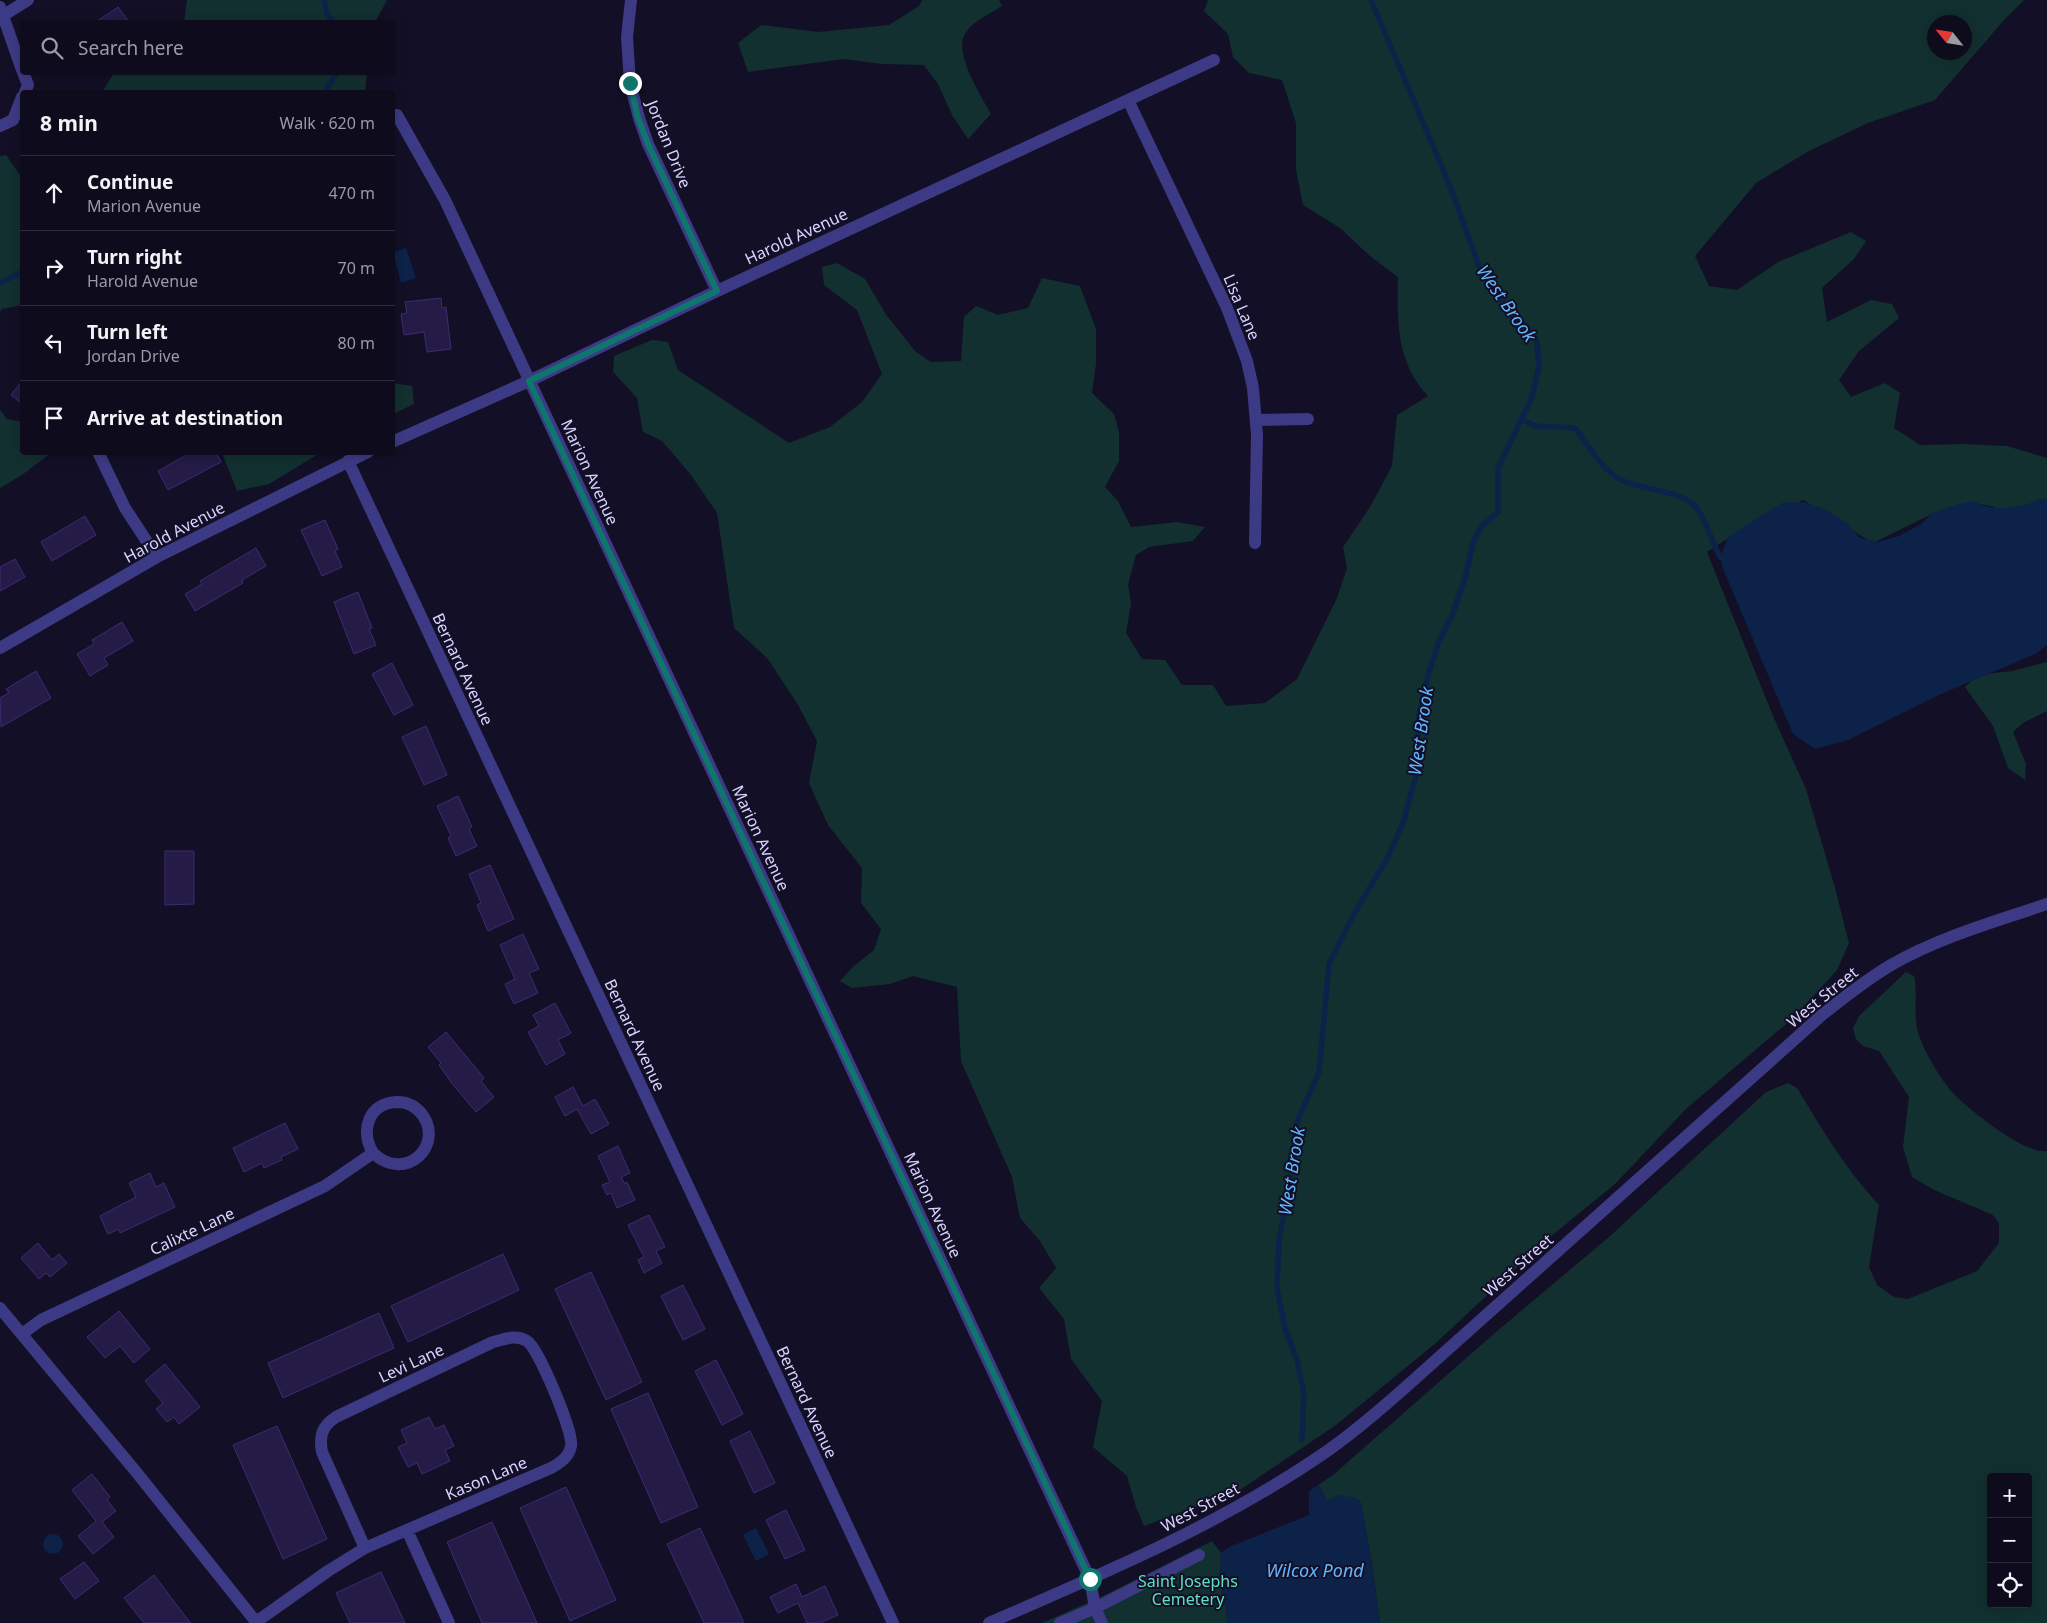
<!DOCTYPE html>
<html lang="en">
<head>
<meta charset="utf-8">
<style>
  :root { --surface:#0e0b1c; --page:#171425; --text:#f1f3f6; --muted:#9b9ba3; --line:#2e2b3b }
  body { margin:0; font-family:"Noto Sans",sans-serif; background:var(--page); color:var(--text) }
  .controls { position:absolute; right:15px; bottom:15px; display:grid; overflow:hidden; border-radius:5px; box-shadow:0 2px 12px #0003 }
  .controls button { width:45px; height:45px; display:grid; place-items:center; padding:0; border:0; border-bottom:1px solid var(--line); background:var(--surface); color:var(--text); font:25px sans-serif }
  .compass { position:absolute; left:1927px; top:15px; width:45px; height:45px; border-radius:50%; background:var(--surface); box-shadow:0 2px 12px #0003; rotate:300deg }
  .stop { position:absolute; width:15px; height:15px; margin:-11px; border:4px solid #0f766e; border-radius:50%; background:#fff }
  .stop.end { background:#0f766e; border-color:#fff; box-shadow:0 1px 5px #0008 }
  .list { margin:0; padding:0; list-style:none }
  h2 { display:flex; justify-content:space-between; align-items:center; height:65px; margin:0; padding:0 20px; font-size:21px }
  h2 small { font-size:16px; font-weight:400; color:var(--muted) }
  .list li { display:grid; grid-template-columns:32px 1fr auto; gap:15px; align-items:center; box-sizing:border-box; height:75px; padding:0 20px; border-top:1px solid var(--line) }
  .list b { display:block; font-size:19px; white-space:nowrap }
  .list p { margin:0; font-size:16px; white-space:nowrap; color:var(--muted) }
  .list em { font-size:16px; font-style:normal; color:var(--muted) }
  .icon { flex:none; width:28px; height:28px; fill:none; stroke:currentColor; stroke-width:2; stroke-linecap:round; stroke-linejoin:round }
  .map { position:relative; flex:none; width:2047px; height:1623px; overflow:hidden }
  .search { position:absolute; background:var(--surface); box-shadow:0 2px 12px #0003; left:20px; top:20px; width:375px; height:55px; display:flex; align-items:center; gap:12px; box-sizing:border-box; padding:0 18px; border-radius:5px; color:var(--muted); font-size:19px }
  .panel { position:absolute; background:var(--surface); box-shadow:0 2px 12px #0003; left:20px; top:90px; width:375px; height:365px; border-radius:5px }
  .map>svg:first-child { display:block }
  .green { fill:#12302f; fill-rule:evenodd }
  .water { fill:#0c2248 }
  .lines { fill:none; stroke-linecap:round; stroke-linejoin:round }
  .stream { stroke:#0c2248; stroke-width:5.5 }
  .building { fill:#241b47; stroke:#3b2d73 }
  .minor { stroke:#3d3a85; stroke-width:12 }
  .route { stroke:#0f766e; stroke-width:6 }
  .labels { text-anchor:middle; dominant-baseline:central; stroke-width:4; stroke-linejoin:round; paint-order:stroke }
  .street-label { font-size:16px; fill:#d9d4ff; stroke:#130f26 }
  .park-label { font-size:16px; fill:#5fe0c0; stroke:#130f26 }
  .water-label { font-size:18px; font-style:italic; fill:#62b6ff; stroke:#130f26 }
</style>
</head>
<body>
<div class="map">
<svg width="2047" height="1623" viewBox="0 0 2047 1623">
  <rect width="100%" height="100%" fill="#130f26"/>
  <path class="green" d="M 187,0 L 387,0 L 375,22 L 184,22 Z
    M 922,0 L 999,0 L 1002,6 C 990,14 972,21 965,34 C 953,53 982,97 991,114 L 968,139 L 952,115 L 938,84 L 924,65 L 882,64 L 844,59 L 748,72 L 738,43 L 761,25 L 818,32 L 889,25 L 919,6 Z
    M 1208,0 L 2024,0 L 2005,19 L 1935,100 L 1868,123 L 1809,151 L 1756,183 L 1695,256 L 1709,286 L 1737,290 L 1778,262 L 1851,232 L 1866,241 L 1854,259 L 1822,288 L 1827,322 L 1871,300 L 1892,304 L 1899,318 L 1859,351 L 1839,380 L 1851,397 L 1885,383 L 1900,393 L 1894,428 L 1920,445 L 1963,444 L 2007,446 L 2047,458 L 2047,511 L 2017,514 L 1982,504 L 1938,511 L 1873,543 L 1803,500 L 1741,530 L 1707,552 L 1773,716 L 1806,789 L 1835,888 L 1849,943 L 1837,970 L 1793,1018 L 1687,1108 L 1615,1184 L 1544,1242 L 1437,1342 L 1336,1425 L 1237,1492 L 1144,1526 L 1136,1507 L 1127,1476 L 1093,1447 L 1102,1401 L 1071,1359 L 1064,1319 L 1039,1288 L 1056,1268 L 1040,1241 L 1020,1218 L 1012,1177 L 961,1061 L 957,987 L 913,976 L 890,984 L 852,988 L 840,981 L 854,966 L 874,950 L 881,929 L 861,903 L 862,868 L 828,825 L 809,783 L 817,741 L 798,705 L 768,659 L 734,628 L 717,513 L 691,475 L 662,441 L 643,432 L 637,398 L 613,372 L 614,356 L 652,340 L 668,342 L 678,370 L 789,443 L 830,427 L 862,402 L 882,374 L 857,310 L 824,285 L 822,267 L 837,263 L 865,279 L 887,316 L 916,352 L 931,362 L 961,361 L 964,317 L 976,306 L 998,315 L 1028,308 L 1042,278 L 1080,286 L 1096,329 L 1096,364 L 1092,393 L 1114,414 L 1119,432 L 1119,461 L 1105,487 L 1118,501 L 1131,527 L 1177,522 L 1205,527 L 1193,541 L 1149,547 L 1136,555 L 1128,585 L 1131,603 L 1126,633 L 1142,659 L 1165,660 L 1182,685 L 1213,685 L 1226,706 L 1265,703 L 1297,679 L 1337,598 L 1347,568 L 1343,547 L 1370,507 L 1392,466 L 1397,415 L 1428,396 C 1396,362 1397,321 1398,277 L 1370,256 L 1340,228 L 1303,205 L 1296,170 L 1296,123 L 1282,80 L 1249,73 L 1233,57 L 1228,34 L 1204,11 ZM 1934,22 L 1964,22 L 1964,52 L 1934,52 Z
    M 114,73 L 114,72 L 367,73 L 365,92 L 102,92 Z
    M 6,155 L 22,178 L 22,305 L 2,309 L 0,312 L 0,156 Z
    M 393,383 L 412,386 L 414,404 L 393,414 Z
    M 0,410 L 7,419 L 22,422 L 22,452 L 51,453 L 22,475 L 0,488 Z
    M 222,453 L 320,453 L 269,484 L 237,491 Z
    M 2047,662 L 2047,711 L 2023,723 L 2013,732 L 2026,764 L 2025,780 L 2008,768 L 1993,726 L 1965,687 L 1978,675 L 2012,671 Z
    M 1906,972 L 1914,976 C 1918,995 1913,1013 1918,1032 C 1923,1050 1940,1078 1952,1092 C 1968,1109 2025,1155 2047,1151 L 2047,1623 L 1380,1623 L 1372,1564 L 1361,1503 L 1356,1498 L 1337,1496 L 1328,1501 L 1318,1485 L 1333,1475 L 1496,1332 L 1609,1237 L 1766,1092 L 1788,1083 L 1797,1088 C 1822,1129 1846,1170 1879,1205 L 1869,1267 L 1877,1285 L 1894,1297 L 1908,1299 L 1977,1271 L 1999,1243 L 1999,1223 L 1993,1215 L 1934,1190 L 1912,1177 L 1903,1147 L 1909,1097 L 1879,1051 L 1863,1046 L 1856,1039 L 1853,1028 L 1859,1016 ZM 1991,1477 L 2028,1477 L 2028,1604 L 1991,1604 Z
    M 1212,1541 L 1221,1553 L 1220,1577 L 1228,1623 L 1042,1623 L 1105,1595 Z"/>
  <path class="water" d="M 406,248 L 416,278 L 401,283 L 393,252 Z
    M 2040,499 L 2047,499 L 2047,645 L 2035,654 L 1941,694 L 1848,740 L 1815,749 L 1793,734 L 1723,569 L 1720,557 L 1728,538 L 1743,527 L 1782,503 L 1803,502 L 1825,509 L 1847,523 L 1860,538 L 1878,542 L 1899,536 L 1921,524 L 1934,512 L 1955,505 L 1972,501 L 1992,508 L 2004,508 L 2026,505 Z
    M 1318,1485 L 1328,1501 L 1337,1495 L 1356,1498 L 1361,1503 L 1372,1564 L 1380,1623 L 1228,1623 L 1220,1577 L 1221,1553 L 1229,1547 L 1309,1515 L 1309,1491 Z
    M 756,1528 L 769,1554 L 756,1561 L 743,1535 Z
    M43 1544a10 10 0 1 1 20 0a10 10 0 1 1-20 0Z"/>
  <g class="lines">
    <path class="stream" d="M 324,0 L 327,14 L 334,22
      M 325,92 L 337,72
      M 0,283 L 22,272
      M 1521,419 L 1535,426 L 1575,428 C 1589,446 1601,469 1621,480 C 1641,490 1682,490 1697,508 C 1704,517 1714,546 1720,557 L 1727,559
      M 1302,1440 L 1304,1393 L 1297,1360 L 1285,1328 L 1277,1288 L 1279,1240 L 1291,1176 L 1296,1124 L 1319,1072 L 1329,964 L 1355,912 L 1387,859 L 1404,820 L 1416,775 L 1419,715 L 1428,675 L 1439,641 L 1452,616 L 1465,578 L 1474,540 L 1481,527 L 1498,512 L 1498,468 L 1532,397 L 1539,366 L 1537,341 L 1525,325 L 1513,317 L 1479,266 L 1450,186 L 1371,0"/>
  </g>
  <path class="building" d="M 118,7 L 129,22 L 96,22 Z
    M 441,298 L 442,308 L 446,307 L 451,349 L 427,352 L 424,332 L 404,335 L 401,314 L 407,313 L 405,302 Z
    M 22,381 L 22,404 L 11,395 Z
    M 192,452 L 216,452 L 221,462 L 168,490 L 158,471 Z
    M 85,516 L 96,535 L 52,561 L 41,542 Z
    M 325,520 L 338,549 L 335,551 L 342,567 L 322,576 L 301,530 Z
    M 256,548 L 266,566 L 242,580 L 243,583 L 195,611 L 185,594 L 202,584 L 200,581 Z
    M 15,559 L 25,577 L 0,591 L 0,567 Z
    M 358,592 L 372,628 L 369,629 L 376,645 L 354,654 L 334,602 Z
    M 122,622 L 133,641 L 104,658 L 108,665 L 90,676 L 77,654 L 94,644 L 92,640 Z
    M 392,663 L 413,705 L 394,715 L 372,674 Z
    M 36,671 L 51,698 L 1,727 L 0,698 L 9,693 L 6,689 Z
    M 426,726 L 447,775 L 424,785 L 402,737 Z
    M 458,796 L 472,827 L 469,829 L 477,846 L 456,856 L 448,838 L 451,836 L 437,806 Z
    M 165,851 L 194,851 L 194,904 L 165,905 Z
    M 490,865 L 514,919 L 488,931 L 477,905 L 481,903 L 469,874 Z
    M 523,934 L 539,969 L 529,973 L 538,993 L 514,1004 L 505,984 L 515,979 L 500,945 Z
    M 555,1003 L 571,1033 L 558,1040 L 565,1054 L 546,1065 L 528,1032 L 539,1026 L 533,1015 Z
    M 446,1032 L 484,1078 L 481,1081 L 494,1097 L 476,1112 L 450,1081 L 439,1065 L 441,1063 L 428,1047 Z
    M 573,1087 L 583,1106 L 595,1099 L 609,1124 L 591,1134 L 577,1109 L 565,1116 L 555,1097 Z
    M 285,1123 L 298,1149 L 281,1157 L 282,1160 L 264,1168 L 262,1163 L 244,1172 L 233,1148 Z
    M 618,1146 L 630,1173 L 621,1177 L 625,1184 L 627,1182 L 635,1200 L 617,1208 L 611,1193 L 607,1195 L 602,1185 L 610,1182 L 598,1156 Z
    M 150,1173 L 156,1187 L 164,1183 L 175,1207 L 120,1233 L 119,1229 L 108,1234 L 100,1216 L 136,1197 L 129,1183 Z
    M 649,1215 L 665,1247 L 656,1251 L 662,1263 L 644,1273 L 638,1260 L 644,1257 L 628,1225 Z
    M 38,1243 L 52,1260 L 59,1254 L 67,1263 L 50,1277 L 46,1273 L 39,1279 L 21,1258 Z
    M 503,1254 L 519,1290 L 408,1342 L 391,1306 Z
    M 591,1272 L 642,1382 L 606,1400 L 555,1289 Z
    M 683,1285 L 705,1329 L 683,1340 L 661,1296 Z
    M 119,1311 L 150,1349 L 134,1363 L 120,1346 L 105,1358 L 87,1337 Z
    M 379,1313 L 394,1348 L 283,1398 L 268,1363 Z
    M 716,1360 L 743,1414 L 722,1425 L 695,1371 Z
    M 165,1364 L 200,1407 L 179,1424 L 174,1417 L 167,1422 L 156,1409 L 163,1403 L 145,1381 Z
    M 648,1393 L 698,1507 L 661,1523 L 611,1409 Z
    M 429,1417 L 435,1429 L 444,1425 L 454,1446 L 445,1450 L 450,1461 L 422,1474 L 417,1463 L 408,1467 L 398,1447 L 407,1443 L 401,1430 Z
    M 277,1426 L 327,1539 L 283,1559 L 233,1445 Z
    M 750,1431 L 775,1483 L 754,1493 L 730,1441 Z
    M 92,1474 L 110,1497 L 107,1500 L 116,1511 L 102,1522 L 114,1537 L 93,1554 L 78,1536 L 96,1521 L 72,1490 Z
    M 566,1487 L 616,1600 L 570,1621 L 520,1508 Z
    M 786,1510 L 805,1550 L 785,1559 L 766,1520 Z
    M 492,1522 L 537,1623 L 482,1623 L 447,1542 Z
    M 700,1528 L 744,1623 L 704,1623 L 667,1544 Z
    M 84,1562 L 99,1581 L 75,1599 L 60,1579 Z
    M 381,1572 L 405,1623 L 350,1623 L 336,1593 Z
    M 154,1575 L 188,1620 L 191,1623 L 144,1623 L 124,1598 Z
    M 796,1584 L 802,1597 L 825,1586 L 838,1615 L 820,1623 L 807,1623 L 798,1603 L 778,1613 L 770,1597 Z"/>
  <g class="lines">
    <path class="minor" d="M 631,0 L 627,37 L 630,83 L 639,118 L 648,144 L 717,291
      M 0,7 L 22,70
      M 4,15 L 28,0
      M 23,72 L 28,85 L 25,92
      M 1128,100 L 1227,308 L 1247,361 L 1253,388 L 1257,435 L 1255,543
      M 397,115 L 445,200 L 1090,1579 L 1095,1608 L 1102,1623
      M 0,126 L 13,120 L 22,97
      M 1256,420 L 1308,419
      M 392,442 L 529,381 L 717,291 L 1214,60
      M 98,452 L 125,508 L 157,557
      M 348,461 L 893,1623
      M 0,648 L 157,557 L 368,452
      M 0,1308 L 137,1473 L 257,1623
      M 22,1334 L 41,1320 L 325,1186 L 373,1153 C 406,1184 446,1144 421,1113 C 415,1106 406,1102 397,1102 C 368,1103 360,1131 373,1153
      M 407,1530 L 449,1623
      M 256,1622 L 328,1571 L 365,1548 L 551,1468 C 560,1463 569,1457 571,1446 C 574,1433 538,1347 527,1341 C 516,1334 505,1339 493,1342 L 336,1417 C 322,1426 319,1436 322,1452 L 365,1548
      M 989,1623 C 1102,1574 1217,1526 1320,1456 C 1351,1435 1380,1410 1408,1385 L 1823,1014 C 1845,997 1867,979 1891,965 C 1940,937 1994,922 2047,904
      M 1060,1623 L 1095,1608 L 1199,1555"/>
  </g>
  <g class="lines">
    <path class="route" d="M 630,83 L 638,118 L 648,144 L 717,291 L 529,381 L 1090,1579"/>
  </g>
  <g class="labels">
    <g class="street-label">
      <text transform="translate(669 144) rotate(68)">Jordan Drive</text>
      <text transform="translate(796 236) rotate(-25)">Harold Avenue</text>
      <text transform="translate(1242 307) rotate(67)">Lisa Lane</text>
      <text transform="translate(590 472) rotate(65)">Marion Avenue</text>
      <text transform="translate(174 532) rotate(-28)">Harold Avenue</text>
      <text transform="translate(463 669) rotate(65)">Bernard Avenue</text>
      <text transform="translate(761 838) rotate(65)">Marion Avenue</text>
      <text transform="translate(1822 997) rotate(-39)">West Street</text>
      <text transform="translate(635 1035) rotate(65)">Bernard Avenue</text>
      <text transform="translate(933 1205) rotate(65)">Marion Avenue</text>
      <text transform="translate(192 1231) rotate(-25)">Calixte Lane</text>
      <text transform="translate(1518 1265) rotate(-41)">West Street</text>
      <text transform="translate(411 1363) rotate(-25)">Levi Lane</text>
      <text transform="translate(807 1402) rotate(65)">Bernard Avenue</text>
      <text transform="translate(486 1478) rotate(-23)">Kason Lane</text>
      <text transform="translate(1200 1507) rotate(-28)">West Street</text>
    </g>
    <g class="park-label">
      <text x="1188" y="1581">Saint Josephs<tspan x="1188" dy="18">Cemetery</tspan></text>
    </g>
    <g class="water-label">
      <text transform="translate(1507 303) rotate(55)">West Brook</text>
      <text transform="translate(1420 731) rotate(-82)">West Brook</text>
      <text transform="translate(1291 1171) rotate(-81)">West Brook</text>
      <text x="1315" y="1570">Wilcox Pond</text>
    </g>
  </g>
</svg>
<div class="controls">
<button>+</button>
<button>−</button>
<button><svg class="icon" aria-label="locate" viewBox="0 0 24 24"><circle cx="12" cy="12" r="6"/><path d="M12 2v4M12 18v4M2 12h4M18 12h4"/></svg></button>
</div>
<svg class="compass" viewBox="-18 -18 36 36"><path d="M0-13l5 13h-10z" fill="#e53935"/><path d="M0 13l5-13h-10z" fill="#9b9ba3"/></svg>
<div class="stop" style="left:1090px;top:1579px"></div>
<div class="stop end" style="left:630px;top:83px"></div>
<div class="search"><svg class="icon" aria-label="search" viewBox="0 0 24 24"><circle cx="10" cy="10" r="6"/><path d="M15 15l6 6"/></svg>Search here</div>
<section class="panel">
<h2>8 min<small>Walk · 620 m</small></h2>
<ul class="list">
<li><svg class="icon" aria-label="ahead" viewBox="0 0 24 24"><path d="M12 20V5M6 11l6-6 6 6"/></svg><div><b>Continue</b><p>Marion Avenue</p></div><em>470 m</em></li>
<li><svg class="icon" aria-label="right" viewBox="0 0 24 24"><path d="M7 20v-9h11M14 6l5 5-5 5"/></svg><div><b>Turn right</b><p>Harold Avenue</p></div><em>70 m</em></li>
<li><svg class="icon" aria-label="left" viewBox="0 0 24 24"><path d="M17 20v-9H6M10 6l-5 5 5 5"/></svg><div><b>Turn left</b><p>Jordan Drive</p></div><em>80 m</em></li>
<li><svg class="icon" aria-label="arrive" viewBox="0 0 24 24"><path d="M6 21V4h12l-3 4 3 4H6"/></svg><div><b>Arrive at destination</b></div></li>
</ul>
</section>
</div>
</body>
</html>
